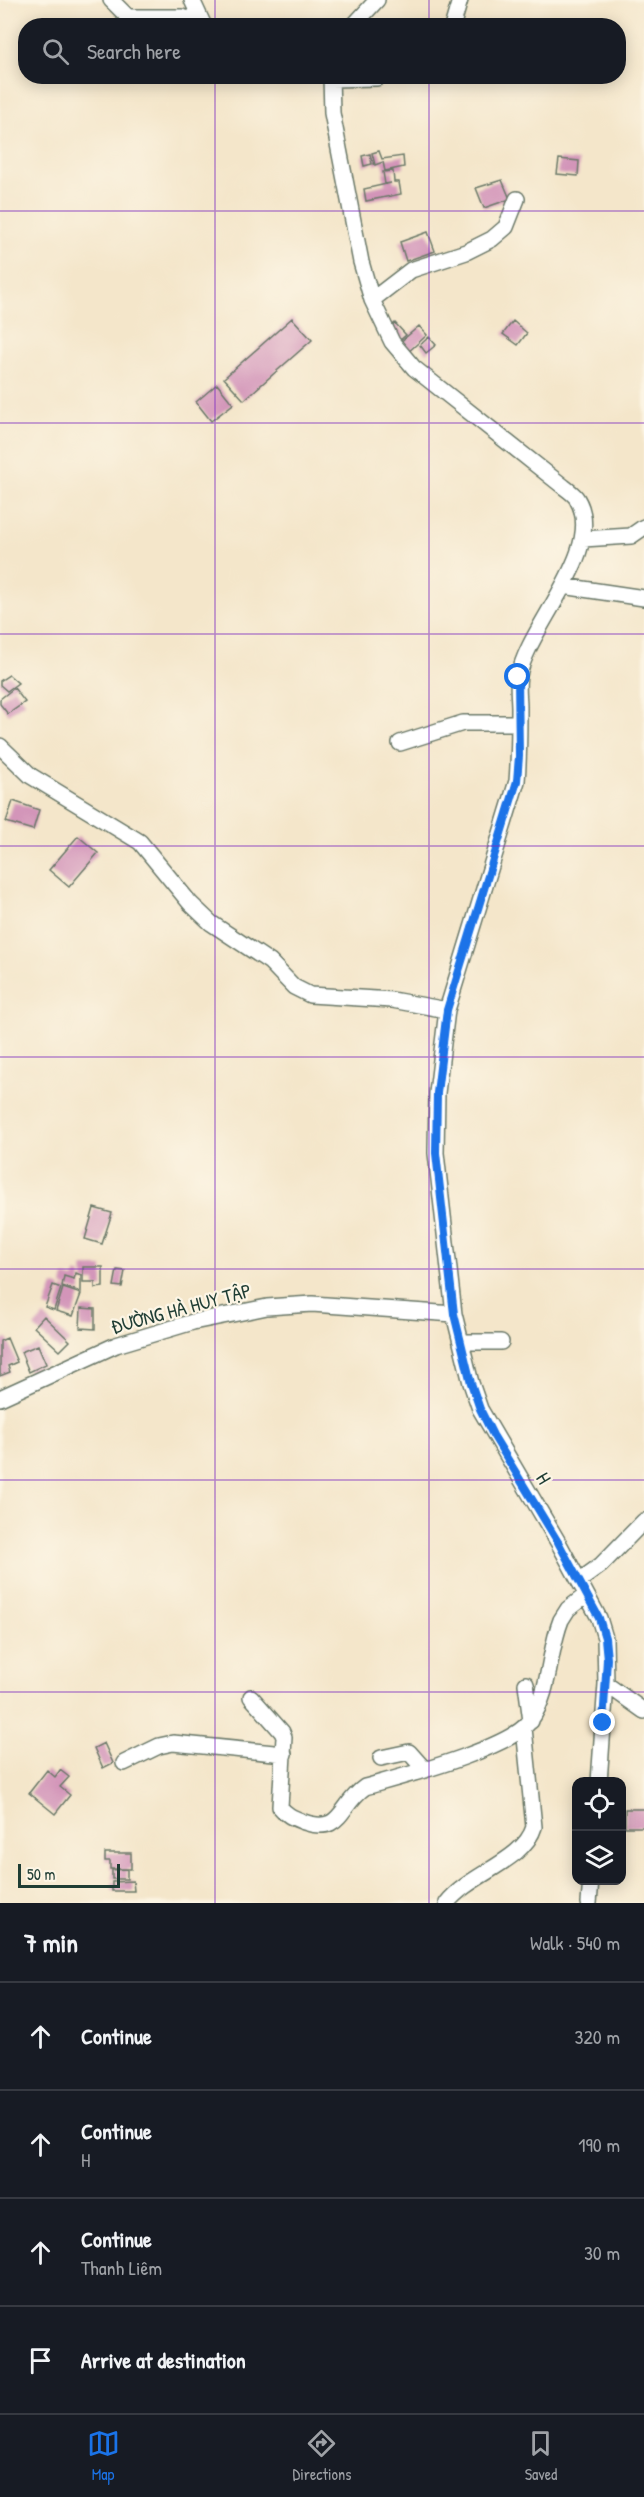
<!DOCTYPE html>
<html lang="en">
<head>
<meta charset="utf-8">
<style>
  :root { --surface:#171b24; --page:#242831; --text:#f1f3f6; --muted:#9ea1a6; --line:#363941; --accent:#1a73e8 }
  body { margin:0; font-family:"Patrick Hand",sans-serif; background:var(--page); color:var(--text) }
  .controls { position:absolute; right:18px; bottom:18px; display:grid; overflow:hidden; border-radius:12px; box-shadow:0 3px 15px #0003 }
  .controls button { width:54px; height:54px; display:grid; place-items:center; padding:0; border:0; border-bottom:2px solid var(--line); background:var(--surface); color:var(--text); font:30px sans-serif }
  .scale { position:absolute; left:18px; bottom:15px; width:102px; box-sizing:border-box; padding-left:6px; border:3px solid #1f3d34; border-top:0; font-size:16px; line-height:21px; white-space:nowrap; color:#1f3d34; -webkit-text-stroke:4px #fcf5e5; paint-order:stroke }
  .stop { position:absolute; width:18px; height:18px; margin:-14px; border:4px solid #1a73e8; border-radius:50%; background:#fff }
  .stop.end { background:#1a73e8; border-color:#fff; box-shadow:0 2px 6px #0008 }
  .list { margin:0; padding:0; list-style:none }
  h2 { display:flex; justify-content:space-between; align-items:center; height:78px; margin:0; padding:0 24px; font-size:26px }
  h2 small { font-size:20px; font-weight:400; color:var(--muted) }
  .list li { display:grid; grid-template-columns:39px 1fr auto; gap:18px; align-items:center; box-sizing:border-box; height:108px; padding:0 24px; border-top:2px solid var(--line) }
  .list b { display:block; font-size:22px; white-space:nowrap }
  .list p { margin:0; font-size:20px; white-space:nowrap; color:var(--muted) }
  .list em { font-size:20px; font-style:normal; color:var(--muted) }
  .icon { flex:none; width:33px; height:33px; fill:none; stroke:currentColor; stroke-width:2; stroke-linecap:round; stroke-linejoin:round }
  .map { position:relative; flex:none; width:644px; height:1903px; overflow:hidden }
  .search { position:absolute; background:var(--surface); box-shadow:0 3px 15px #0003; left:18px; right:18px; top:18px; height:66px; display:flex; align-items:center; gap:15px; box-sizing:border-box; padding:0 21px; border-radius:24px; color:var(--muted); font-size:22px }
  .sheet { height:510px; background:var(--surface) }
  nav { display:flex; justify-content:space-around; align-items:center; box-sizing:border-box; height:84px; border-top:2px solid var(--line); background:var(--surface); font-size:16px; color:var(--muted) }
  nav a { display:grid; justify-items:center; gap:3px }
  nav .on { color:var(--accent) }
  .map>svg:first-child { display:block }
  .building { fill:#d395b9 }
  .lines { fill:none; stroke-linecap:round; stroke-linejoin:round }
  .minor-casing { stroke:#6a7868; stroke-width:18 }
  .minor { stroke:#fff; stroke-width:15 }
  .route { stroke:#1a73e8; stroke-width:8 }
  .grid { fill:none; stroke:#7b2cbf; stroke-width:1.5; stroke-opacity:0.55 }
  .labels { text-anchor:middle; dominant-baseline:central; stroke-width:4.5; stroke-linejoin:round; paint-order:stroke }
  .street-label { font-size:20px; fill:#1f3d34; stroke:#fcf5e5 }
</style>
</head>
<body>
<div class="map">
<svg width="644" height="1903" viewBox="0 0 644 1903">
  <rect width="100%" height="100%" fill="#fcf5e5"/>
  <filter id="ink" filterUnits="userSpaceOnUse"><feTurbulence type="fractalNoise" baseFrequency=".0167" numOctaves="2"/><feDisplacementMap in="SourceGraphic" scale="12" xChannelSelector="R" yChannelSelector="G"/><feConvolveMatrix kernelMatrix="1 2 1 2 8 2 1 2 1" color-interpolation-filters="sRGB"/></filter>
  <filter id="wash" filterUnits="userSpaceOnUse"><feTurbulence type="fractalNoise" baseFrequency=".008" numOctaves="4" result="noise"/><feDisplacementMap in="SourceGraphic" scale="24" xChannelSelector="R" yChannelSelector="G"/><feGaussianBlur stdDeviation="1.35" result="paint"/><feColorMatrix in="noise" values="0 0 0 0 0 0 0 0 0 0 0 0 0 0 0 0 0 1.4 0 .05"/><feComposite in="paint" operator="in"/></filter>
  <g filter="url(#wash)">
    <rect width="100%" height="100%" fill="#f4e6ca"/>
    <g id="blocks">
      <path class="building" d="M 379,151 L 382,159 L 403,156 L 404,167 L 385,171 L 383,162 L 375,165 L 372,153 Z
        M 370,154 L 372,164 L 364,166 L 362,156 Z
        M 559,159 L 579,161 L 578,176 L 557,174 Z
        M 393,171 L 394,182 L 399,182 L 401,194 L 366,201 L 364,189 L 391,183 L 385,184 L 383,172 Z
        M 502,180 L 510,199 L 484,208 L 476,188 Z
        M 428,232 L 435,251 L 406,261 L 400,242 Z
        M 292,318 L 312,340 L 244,400 L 224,378 Z
        M 513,321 L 527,333 L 518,345 L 503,334 Z
        M 395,323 L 406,335 L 393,346 L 382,335 Z
        M 419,326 L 427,335 L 406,354 L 398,344 Z
        M 429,337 L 436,345 L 426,353 L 420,345 Z
        M 217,384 L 233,404 L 211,421 L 196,402 Z
        M 9,675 L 18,683 L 7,691 L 0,685 L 0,681 Z
        M 14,688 L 25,702 L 8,714 L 0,704 L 0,699 Z
        M 13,801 L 39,810 L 33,830 L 6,822 Z
        M 78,836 L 98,853 L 69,887 L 49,870 Z
        M 94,1208 L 112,1213 L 102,1244 L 85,1239 Z
        M 83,1267 L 103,1267 L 103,1287 L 95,1288 L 95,1282 L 83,1282 Z
        M 117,1270 L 125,1271 L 122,1287 L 114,1286 Z
        M 76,1273 L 81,1275 L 81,1292 L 62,1286 L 64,1276 L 74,1279 Z
        M 53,1285 L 61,1288 L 54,1310 L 45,1307 Z
        M 63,1288 L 81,1294 L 73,1316 L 56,1311 Z
        M 81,1308 L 95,1309 L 95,1329 L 80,1328 Z
        M 44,1316 L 70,1341 L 60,1351 L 34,1327 Z
        M 7,1338 L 17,1362 L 8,1366 L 10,1372 L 0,1376 L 0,1341 Z
        M 38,1345 L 46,1364 L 29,1372 L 21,1352 Z
        M 104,1743 L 113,1763 L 103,1768 L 94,1748 Z
        M 47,1770 L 55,1777 L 60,1770 L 69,1777 L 60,1787 L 70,1795 L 55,1814 L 29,1793 Z
        M 625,1809 L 644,1809 L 644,1827 L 625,1827 Z
        M 105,1853 L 131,1853 L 131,1869 L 110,1869 L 110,1861 L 105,1861 Z
        M 127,1869 L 127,1879 L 112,1879 L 112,1870 Z
        M 133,1881 L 134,1891 L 112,1891 L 112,1882 Z"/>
    </g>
  </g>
  <g filter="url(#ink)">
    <use href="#blocks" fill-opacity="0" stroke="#6a7868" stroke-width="1.5"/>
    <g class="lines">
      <defs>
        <path id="minor" d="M 111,0 L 128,17 L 182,17 L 201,23
          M 192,0 L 204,26
          M 453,24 L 460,0
          M 353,26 L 377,0
          M 331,76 L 332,113 L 361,262 L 372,300 L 392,342 L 414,368 L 564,487 C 568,490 575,495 577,499 C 607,549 527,627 519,676 C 517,686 519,698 519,708 C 519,733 519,757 517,781 L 447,1010 L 437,1093 L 436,1153 L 454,1314 L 471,1383 L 480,1409 L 558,1542 L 599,1618 L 605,1638 L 606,1684 L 599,1782
          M 331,79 L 377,78
          M 372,300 L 411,270 L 466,252 L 492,239 L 506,227 L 517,199
          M 583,539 L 631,536 L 644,527
          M 563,586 L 644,598
          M 400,743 L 463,723 L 519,723
          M 0,746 L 31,776 L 140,842 L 190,903 L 211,923 L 270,962 L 294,987 L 310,995 L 392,1000 L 447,1010
          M 461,1342 L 501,1342
          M 0,1398 L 116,1345 L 193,1322 L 267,1307 L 312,1304 L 454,1314
          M 579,1581 L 601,1565 L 644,1521
          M 526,1684 L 531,1721
          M 606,1684 L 644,1711
          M 251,1697 L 282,1732 L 284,1737 L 280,1807 C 287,1816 294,1818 304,1822 C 342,1835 339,1805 365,1787 C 400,1777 510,1749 530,1721 C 551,1692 548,1652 561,1620 L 568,1609 L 586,1595
          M 381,1758 L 409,1752 L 425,1770
          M 124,1763 L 159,1746 L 173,1743 L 284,1754
          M 447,1903 C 469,1874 524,1861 534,1827 L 524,1728
          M 589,1903 L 591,1880"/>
      </defs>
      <use href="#minor" class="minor-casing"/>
      <use href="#minor" class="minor"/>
    </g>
  </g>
  <g class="lines" filter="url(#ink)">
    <path class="route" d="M 518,677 L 519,756 L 517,781 L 447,1010 L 437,1093 L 436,1153 L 454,1314 L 471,1383 L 480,1409 L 493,1435 L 558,1542 L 599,1618 L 605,1638 L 607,1659 L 603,1723"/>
  </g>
  <path class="grid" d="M 215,0 L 215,26M 429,0 L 429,26M 215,76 L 215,1903M 429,76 L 429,1903M 0,211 L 644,211M 0,423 L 644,423M 0,634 L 644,634M 0,846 L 644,846M 0,1057 L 644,1057M 0,1269 L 644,1269M 0,1480 L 644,1480M 0,1692 L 644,1692"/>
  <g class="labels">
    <g class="street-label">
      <text transform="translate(181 1308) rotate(-15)">ĐƯỜNG HÀ HUY TẬP</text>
      <text transform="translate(544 1478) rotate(59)">H</text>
    </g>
  </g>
</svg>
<div class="controls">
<button><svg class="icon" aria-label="locate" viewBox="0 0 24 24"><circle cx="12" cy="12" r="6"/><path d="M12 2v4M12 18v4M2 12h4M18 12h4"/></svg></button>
<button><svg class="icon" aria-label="layers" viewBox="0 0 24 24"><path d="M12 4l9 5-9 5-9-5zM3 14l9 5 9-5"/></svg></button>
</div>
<div class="scale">50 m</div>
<div class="stop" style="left:518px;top:677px"></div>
<div class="stop end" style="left:603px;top:1723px"></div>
<div class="search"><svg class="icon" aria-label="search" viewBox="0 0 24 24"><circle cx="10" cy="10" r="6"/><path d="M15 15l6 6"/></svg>Search here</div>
</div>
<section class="sheet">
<h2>7 min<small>Walk · 540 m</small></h2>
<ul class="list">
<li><svg class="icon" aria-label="ahead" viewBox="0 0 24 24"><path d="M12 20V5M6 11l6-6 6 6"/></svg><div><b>Continue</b></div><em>320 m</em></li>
<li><svg class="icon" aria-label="ahead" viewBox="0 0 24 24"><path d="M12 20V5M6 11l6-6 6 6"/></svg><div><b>Continue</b><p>H</p></div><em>190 m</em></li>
<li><svg class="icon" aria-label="ahead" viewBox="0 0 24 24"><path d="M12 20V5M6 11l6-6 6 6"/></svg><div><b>Continue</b><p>Thanh Liêm</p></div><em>30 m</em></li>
<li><svg class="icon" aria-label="arrive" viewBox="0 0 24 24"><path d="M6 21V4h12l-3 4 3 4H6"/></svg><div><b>Arrive at destination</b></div></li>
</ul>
</section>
<nav>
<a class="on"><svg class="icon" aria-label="map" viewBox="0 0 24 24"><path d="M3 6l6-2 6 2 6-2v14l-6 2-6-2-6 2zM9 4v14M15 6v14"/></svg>Map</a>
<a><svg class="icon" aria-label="directions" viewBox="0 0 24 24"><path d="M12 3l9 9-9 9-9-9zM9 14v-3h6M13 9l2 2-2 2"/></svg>Directions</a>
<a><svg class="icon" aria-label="saved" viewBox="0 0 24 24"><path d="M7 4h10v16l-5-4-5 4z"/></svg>Saved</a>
</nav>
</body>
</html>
